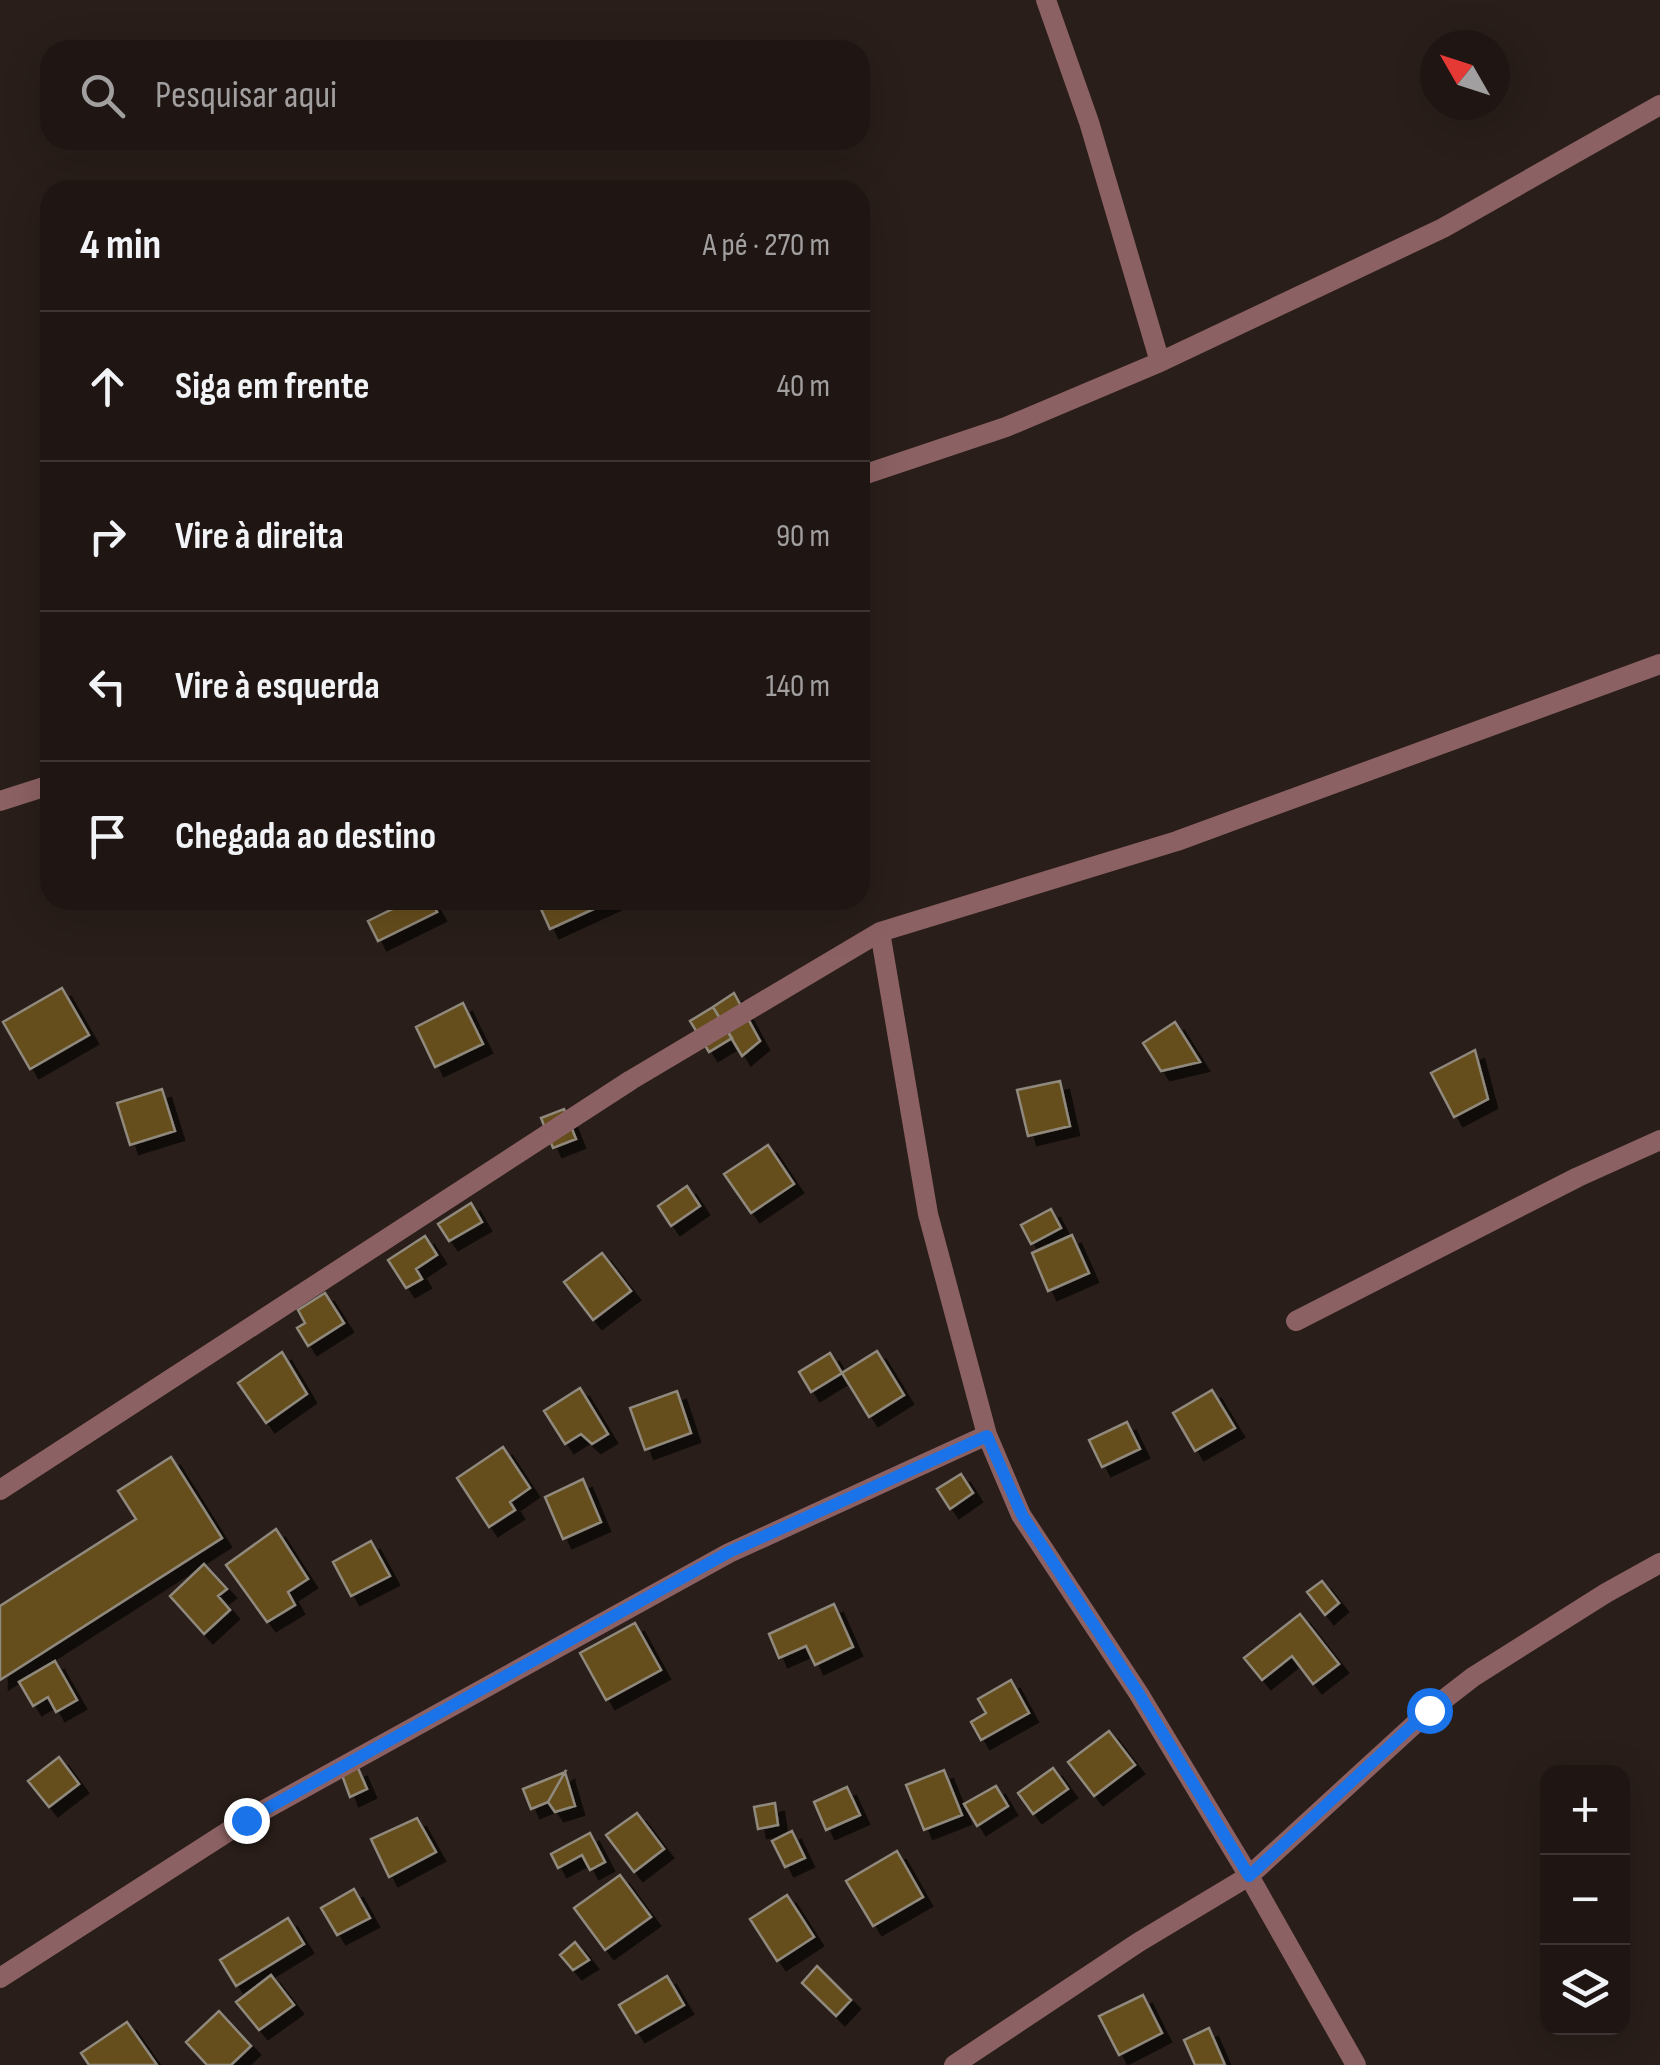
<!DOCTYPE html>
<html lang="pt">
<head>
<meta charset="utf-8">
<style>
  :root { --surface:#1f1613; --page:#2c2321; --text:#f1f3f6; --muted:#a19fa0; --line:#3c3533 }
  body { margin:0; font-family:"Sofia Sans Condensed",sans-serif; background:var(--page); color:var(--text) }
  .controls { position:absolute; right:30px; bottom:30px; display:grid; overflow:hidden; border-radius:20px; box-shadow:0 10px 40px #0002 }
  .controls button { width:90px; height:90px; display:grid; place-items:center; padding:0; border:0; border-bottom:2px solid var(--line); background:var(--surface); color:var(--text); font:50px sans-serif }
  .compass { position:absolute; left:1420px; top:30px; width:90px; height:90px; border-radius:50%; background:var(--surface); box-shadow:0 10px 40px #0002; rotate:309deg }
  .stop { position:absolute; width:30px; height:30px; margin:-22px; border:8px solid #1a73e8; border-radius:50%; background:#fff }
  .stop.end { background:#1a73e8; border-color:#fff; box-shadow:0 2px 10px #0008 }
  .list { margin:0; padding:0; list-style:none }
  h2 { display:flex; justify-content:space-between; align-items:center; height:130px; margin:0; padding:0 40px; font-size:42px }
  h2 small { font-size:32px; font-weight:400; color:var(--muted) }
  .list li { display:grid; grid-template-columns:65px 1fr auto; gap:30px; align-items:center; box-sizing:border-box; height:150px; padding:0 40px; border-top:2px solid var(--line) }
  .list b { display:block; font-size:38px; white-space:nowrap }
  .list em { font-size:32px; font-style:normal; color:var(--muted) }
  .icon { flex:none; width:55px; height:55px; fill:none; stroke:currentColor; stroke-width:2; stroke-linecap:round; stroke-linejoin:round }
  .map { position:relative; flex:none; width:1660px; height:2065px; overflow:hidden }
  .search { position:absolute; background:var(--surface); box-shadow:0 10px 40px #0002; left:40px; top:40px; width:830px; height:110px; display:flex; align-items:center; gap:25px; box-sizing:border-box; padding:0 35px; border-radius:30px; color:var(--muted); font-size:38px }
  .panel { position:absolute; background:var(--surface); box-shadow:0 10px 40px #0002; left:40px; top:180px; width:830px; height:730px; border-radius:30px }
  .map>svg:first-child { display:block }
  .building { fill:#654d1b; stroke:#90897d; stroke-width:2.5; filter:url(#shadow) }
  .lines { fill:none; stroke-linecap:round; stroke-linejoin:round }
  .street { stroke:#8c6163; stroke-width:20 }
  .route { stroke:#1a73e8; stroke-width:12 }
</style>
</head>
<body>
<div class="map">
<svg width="1660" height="2065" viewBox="0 0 1660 2065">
  <defs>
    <filter id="shadow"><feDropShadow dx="9" dy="9" stdDeviation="0" flood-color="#0009"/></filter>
  </defs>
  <rect width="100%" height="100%" fill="#291e19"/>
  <path class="building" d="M 411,900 L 430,900 L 437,912 L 378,941 L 368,921 Z
    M 537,900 L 610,900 L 611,901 L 550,929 Z
    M 62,988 L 89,1035 L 30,1069 L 3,1022 Z
    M 734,993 L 760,1041 L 742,1056 L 713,1007 Z
    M 463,1003 L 483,1044 L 435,1067 L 416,1027 Z
    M 713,1007 L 732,1038 L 709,1052 L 690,1021 Z
    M 1175,1022 L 1200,1062 L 1161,1071 L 1143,1043 Z
    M 1475,1050 L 1488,1099 L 1454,1117 L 1431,1073 Z
    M 1060,1081 L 1070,1126 L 1028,1136 L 1017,1090 Z
    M 162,1089 L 175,1131 L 130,1145 L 117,1103 Z
    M 564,1109 L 576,1139 L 553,1148 L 541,1118 Z
    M 768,1145 L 794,1184 L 751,1213 L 724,1174 Z
    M 687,1186 L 700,1206 L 671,1226 L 658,1206 Z
    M 471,1203 L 482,1222 L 449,1241 L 438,1224 Z
    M 1051,1209 L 1061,1228 L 1031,1244 L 1021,1225 Z
    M 1072,1235 L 1089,1273 L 1048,1291 L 1032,1253 Z
    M 425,1236 L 437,1255 L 416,1269 L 422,1279 L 406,1288 L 388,1260 Z
    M 602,1253 L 631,1291 L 593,1320 L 564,1282 Z
    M 325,1293 L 344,1323 L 308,1346 L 297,1328 L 305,1323 L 298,1310 Z
    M 877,1351 L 904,1395 L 869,1417 L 842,1373 Z
    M 282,1352 L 307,1394 L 266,1423 L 238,1383 Z
    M 830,1353 L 842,1373 L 811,1392 L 799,1372 Z
    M 580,1388 L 608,1434 L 592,1444 L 581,1434 L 565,1444 L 544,1411 Z
    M 1212,1390 L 1235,1428 L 1195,1451 L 1173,1413 Z
    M 677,1391 L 691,1433 L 645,1450 L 630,1408 Z
    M 1127,1422 L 1140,1449 L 1102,1467 L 1089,1440 Z
    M 503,1447 L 530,1488 L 510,1502 L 515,1510 L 489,1527 L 457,1478 Z
    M 171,1457 L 222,1538 L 0,1680 L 0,1606 L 136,1519 L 118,1491 Z
    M 961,1474 L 973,1493 L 950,1509 L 937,1489 Z
    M 583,1479 L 601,1522 L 563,1539 L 545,1497 Z
    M 276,1529 L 308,1579 L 288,1592 L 295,1605 L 267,1622 L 226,1565 Z
    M 371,1541 L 390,1576 L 351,1596 L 333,1562 Z
    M 204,1564 L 227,1589 L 218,1596 L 230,1610 L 204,1634 L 170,1596 Z
    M 1322,1581 L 1339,1603 L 1325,1615 L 1307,1592 Z
    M 834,1604 L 853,1647 L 815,1665 L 806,1646 L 779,1658 L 769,1634 Z
    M 1300,1614 L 1339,1664 L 1313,1684 L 1292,1656 L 1262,1680 L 1244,1658 Z
    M 635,1623 L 661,1670 L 606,1700 L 580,1653 Z
    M 55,1661 L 77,1700 L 56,1712 L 48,1697 L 33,1706 L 19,1682 Z
    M 1011,1680 L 1029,1713 L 981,1740 L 971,1722 L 986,1713 L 978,1699 Z
    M 1109,1731 L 1135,1765 L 1094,1796 L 1068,1762 Z
    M 59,1757 L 79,1784 L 49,1807 L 28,1781 Z
    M 358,1768 L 367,1789 L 350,1797 L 342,1775 Z
    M 1053,1768 L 1068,1789 L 1033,1814 L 1018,1793 Z
    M 944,1770 L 962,1815 L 924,1830 L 906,1785 Z
    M 565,1772 L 548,1802 L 531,1809 L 523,1789 Z
    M 565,1772 L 575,1806 L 555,1812 L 548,1802 Z
    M 996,1786 L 1008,1806 L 977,1826 L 964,1804 Z
    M 847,1787 L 860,1815 L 826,1830 L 814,1802 Z
    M 775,1803 L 778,1825 L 758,1829 L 754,1807 Z
    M 637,1813 L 664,1849 L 634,1872 L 606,1835 Z
    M 417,1818 L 436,1852 L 389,1877 L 371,1839 Z
    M 792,1831 L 805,1858 L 785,1867 L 772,1841 Z
    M 590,1833 L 605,1862 L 590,1870 L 582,1855 L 558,1868 L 551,1854 Z
    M 897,1851 L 923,1897 L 873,1926 L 846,1881 Z
    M 620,1875 L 651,1917 L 605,1950 L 574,1908 Z
    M 354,1889 L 370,1918 L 337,1935 L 321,1908 Z
    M 787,1895 L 814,1937 L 777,1961 L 750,1919 Z
    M 288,1918 L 304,1944 L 236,1986 L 220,1960 Z
    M 575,1942 L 589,1960 L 573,1970 L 560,1955 Z
    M 817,1966 L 851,2000 L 836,2016 L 802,1983 Z
    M 271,1975 L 294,2005 L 259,2030 L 236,2002 Z
    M 667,1976 L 684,2005 L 636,2033 L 619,2005 Z
    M 1143,1995 L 1162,2033 L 1119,2055 L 1099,2016 Z
    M 219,2011 L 251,2046 L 231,2065 L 207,2065 L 186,2042 Z
    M 127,2022 L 157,2065 L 89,2065 L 81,2053 Z
    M 1209,2028 L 1225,2065 L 1195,2065 L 1184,2040 Z"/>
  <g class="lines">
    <path class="street" d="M 1046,0 L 1089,122 L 1160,362
      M 860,476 L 1006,427 L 1160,362 L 1443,228 L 1660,105
      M 0,801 L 50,785
      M 880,932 L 928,1214 L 987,1435 L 1021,1515 L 1139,1694 L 1249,1876 L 1356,2065
      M 1296,1321 L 1578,1177 L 1660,1140
      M 0,1490 L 631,1080 L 880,932 L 1177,841 L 1660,664
      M 0,1978 L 246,1820 L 729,1553 L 987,1435
      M 954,2065 L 1139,1942 L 1249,1876 L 1429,1711 L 1473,1677 L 1606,1593 L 1660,1563"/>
  </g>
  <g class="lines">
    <path class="route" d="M 246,1820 L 729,1552 L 987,1436 L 1022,1515 L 1139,1694 L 1249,1876 L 1429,1710"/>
  </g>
</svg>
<div class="controls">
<button>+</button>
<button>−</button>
<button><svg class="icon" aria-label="layers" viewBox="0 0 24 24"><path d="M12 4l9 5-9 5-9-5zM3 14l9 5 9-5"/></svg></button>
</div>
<svg class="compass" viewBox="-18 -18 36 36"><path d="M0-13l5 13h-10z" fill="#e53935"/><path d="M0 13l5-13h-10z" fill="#a19fa0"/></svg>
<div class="stop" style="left:1429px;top:1710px"></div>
<div class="stop end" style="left:246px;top:1820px"></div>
<div class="search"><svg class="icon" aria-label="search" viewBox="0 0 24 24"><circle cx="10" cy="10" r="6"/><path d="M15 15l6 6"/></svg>Pesquisar aqui</div>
<section class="panel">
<h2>4 min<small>A pé · 270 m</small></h2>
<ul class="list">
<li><svg class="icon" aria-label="ahead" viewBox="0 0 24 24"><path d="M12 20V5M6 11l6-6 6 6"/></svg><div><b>Siga em frente</b></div><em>40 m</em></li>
<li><svg class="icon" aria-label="right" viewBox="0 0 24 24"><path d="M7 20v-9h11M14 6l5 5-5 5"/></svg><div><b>Vire à direita</b></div><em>90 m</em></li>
<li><svg class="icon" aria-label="left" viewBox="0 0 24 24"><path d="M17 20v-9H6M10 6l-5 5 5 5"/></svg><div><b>Vire à esquerda</b></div><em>140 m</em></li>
<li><svg class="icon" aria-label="arrive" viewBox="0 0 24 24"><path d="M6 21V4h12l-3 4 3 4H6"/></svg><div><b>Chegada ao destino</b></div></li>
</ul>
</section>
</div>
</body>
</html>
